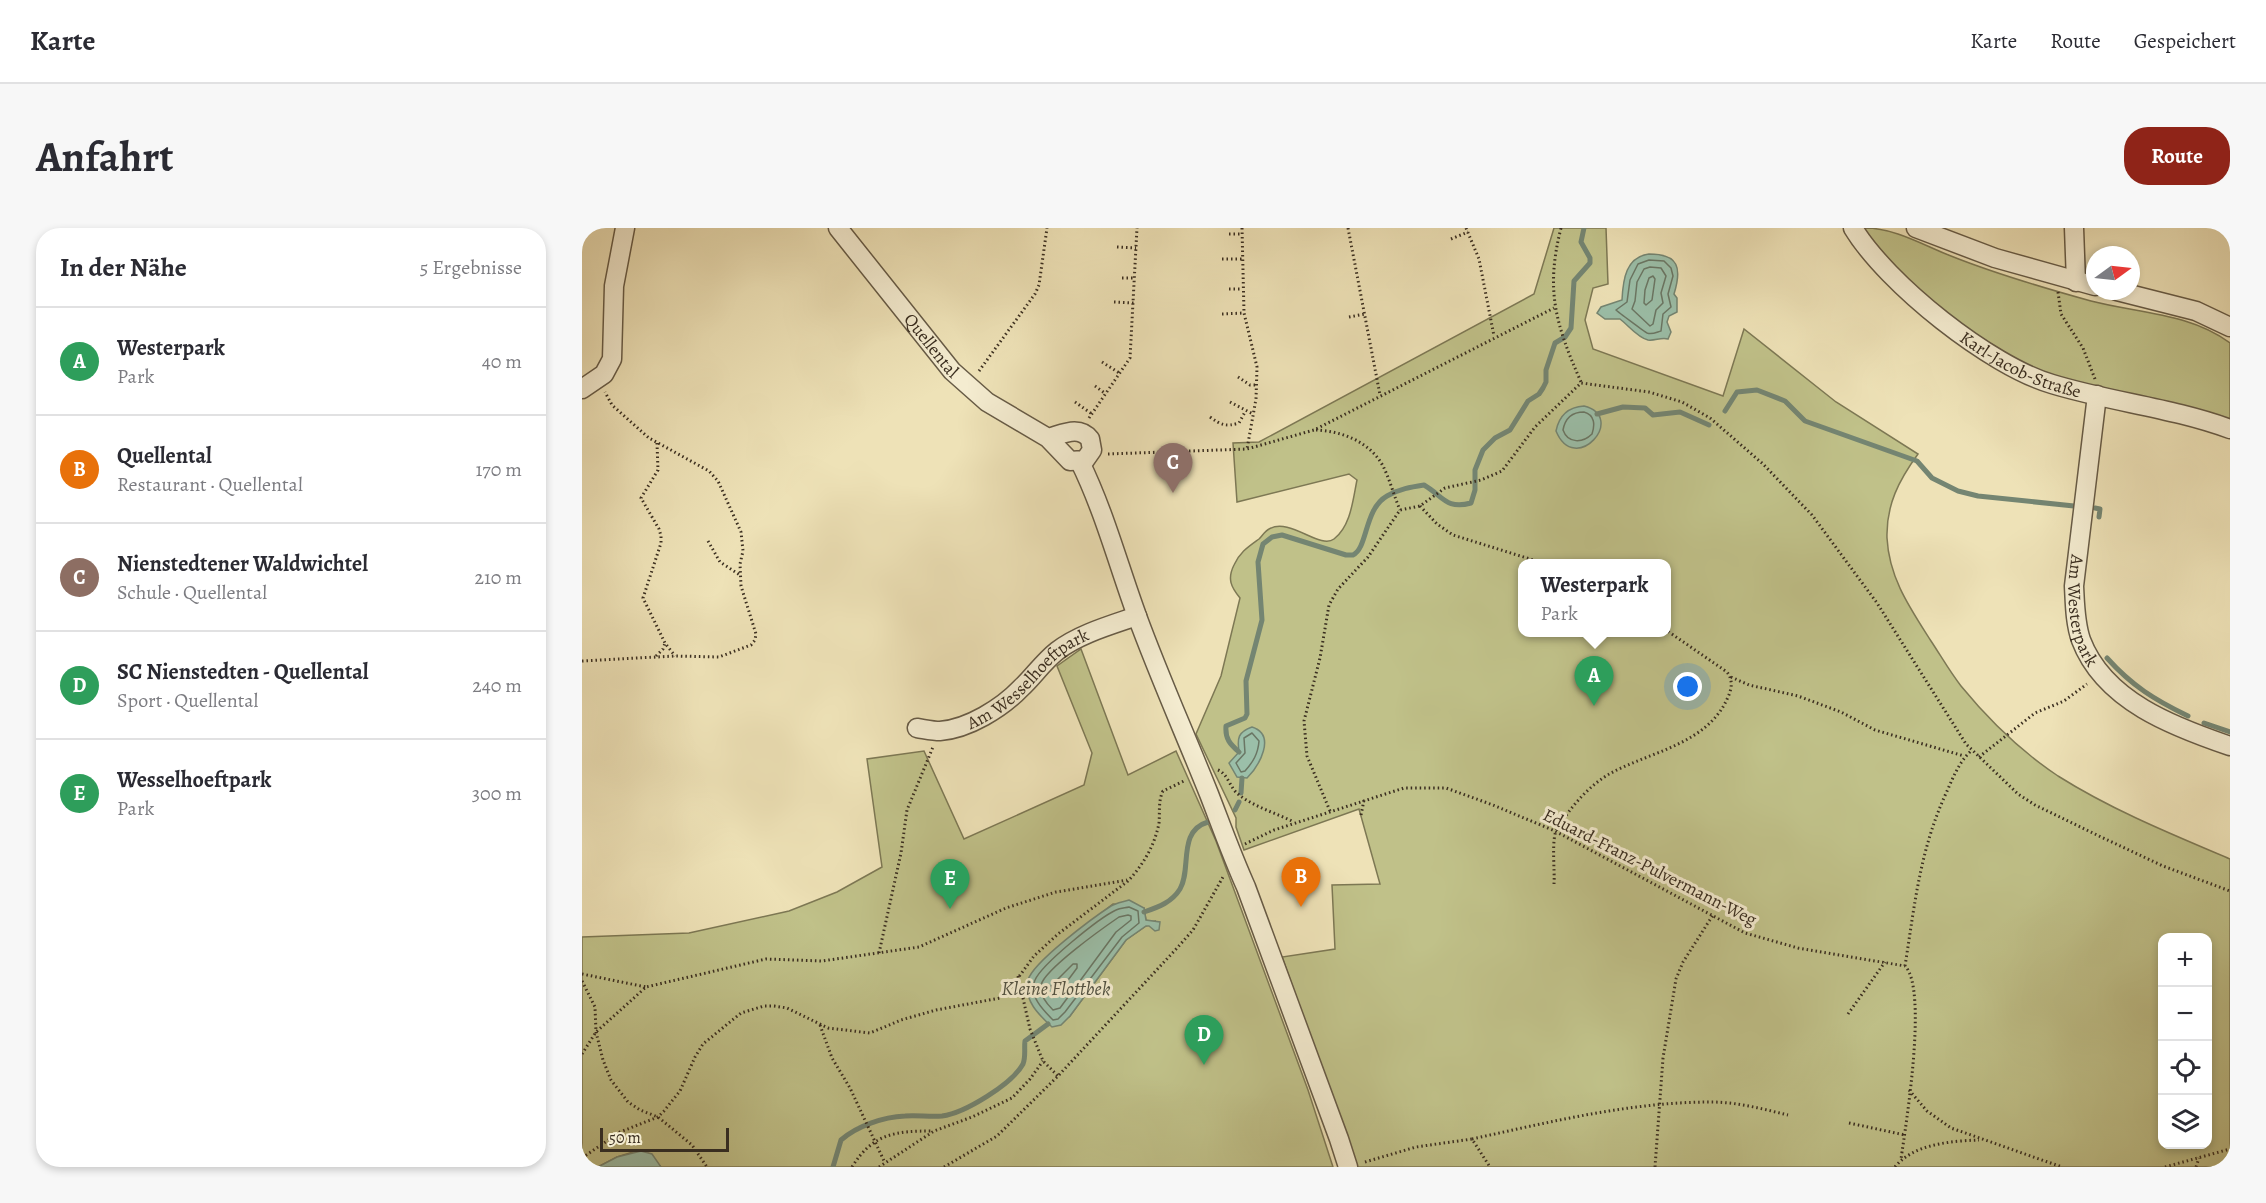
<!DOCTYPE html>
<html lang="de">
<head>
<meta charset="utf-8">
<style>
  :root { --surface:#fff; --page:#f7f7f7; --text:#2b2b33; --muted:#7c7c81; --line:#e1e1e2; --accent:#8f2418 }
  body { margin:0; font-family:Alegreya,serif; background:var(--page); color:var(--text) }
  .controls { position:absolute; right:18px; bottom:18px; display:grid; overflow:hidden; border-radius:12px; box-shadow:0 3px 9px #0003 }
  .controls button { width:54px; height:54px; display:grid; place-items:center; padding:0; border:0; border-bottom:2px solid var(--line); background:var(--surface); color:var(--text); font:30px sans-serif }
  .compass { position:absolute; left:1504px; top:18px; width:54px; height:54px; border-radius:50%; background:var(--surface); box-shadow:0 3px 9px #0003; rotate:75deg }
  .scale { position:absolute; left:18px; bottom:15px; width:129px; box-sizing:border-box; padding-left:6px; border:3px solid #3a2e20; border-top:0; font-size:16px; line-height:21px; white-space:nowrap; color:#3a2e20; -webkit-text-stroke:4px #f4ecd0; paint-order:stroke }
  .you { position:absolute; left:1106px; top:459px; width:21px; height:21px; margin:-15px; border:4px solid #fff; border-radius:50%; background:#1a73e8; box-shadow:0 0 0 9px #1a73e833 }
  .badge { display:grid; place-items:center; width:39px; height:39px; border-radius:50%; background:var(--accent); color:#fff; font-size:20px; font-weight:700 }
  .pin { position:absolute; translate:-50% -50px; filter:drop-shadow(0 2px 3px #0008) }
  .pin::after { content:''; position:absolute; top:32px; width:21px; height:18px; background:inherit; clip-path:polygon(0 0,100% 0,50% 100%) }
  .popup { position:absolute; left:936px; top:331px; width:153px; height:78px; box-sizing:border-box; display:grid; place-content:center; border-radius:12px; background:var(--surface); filter:drop-shadow(0 2px 4px #0005); font-size:20px; white-space:nowrap; color:var(--muted) }
  .popup b { font-size:22px; color:var(--text) }
  .popup::after { content:''; position:absolute; left:50%; top:100%; margin-left:-12px; border:12px solid transparent; border-top-color:var(--surface) }
  .list { margin:0; padding:0; list-style:none }
  h2 { display:flex; justify-content:space-between; align-items:center; height:78px; margin:0; padding:0 24px; font-size:26px }
  h2 small { font-size:20px; font-weight:400; color:var(--muted) }
  .list li { display:grid; grid-template-columns:39px 1fr auto; gap:18px; align-items:center; box-sizing:border-box; height:108px; padding:0 24px; border-top:2px solid var(--line) }
  .list b { display:block; font-size:22px; white-space:nowrap }
  .list p { margin:0; font-size:20px; white-space:nowrap; color:var(--muted) }
  .list em { font-size:20px; font-style:normal; color:var(--muted) }
  .icon { flex:none; width:33px; height:33px; fill:none; stroke:currentColor; stroke-width:2; stroke-linecap:round; stroke-linejoin:round }
  .map { position:relative; flex:none; width:1648px; height:939px; overflow:hidden; border-radius:24px }
  header { display:flex; align-items:center; gap:36px; box-sizing:border-box; height:84px; padding:0 30px; background:var(--surface); border-bottom:2px solid var(--line) }
  header strong { font-size:28px }
  nav { display:flex; gap:33px; margin-inline-start:auto; font-size:21px }
  .intro { display:flex; align-items:center; justify-content:space-between; box-sizing:border-box; height:144px; padding:0 36px }
  h1 { margin:0; font-size:42px }
  .button { padding:15px 27px; border-radius:24px; background:var(--accent); color:#fff; font-size:21px; font-weight:700 }
  main { display:flex; gap:36px; padding:0 36px }
  aside { flex:1; background:var(--surface); border-radius:24px; box-shadow:0 3px 9px #0003 }
  .map>svg:first-child { display:block }
  .green { fill:#c0c189; stroke:#7d7854; stroke-width:1.5; fill-rule:evenodd }
  .water { fill:#9bbfa9; stroke:#748572; stroke-width:1.5 }
  .lines { fill:none; stroke-linecap:round; stroke-linejoin:round }
  .shore { stroke:#6a7664; stroke-width:1.5 }
  .stream { stroke:#748572; stroke-width:5 }
  .minor-casing { stroke:#675b46; stroke-width:21 }
  .path { stroke:#3a2e20; stroke-width:3; stroke-dasharray:1.5 3; stroke-linecap:butt }
  .minor { stroke:#f4ecd0; stroke-width:18 }
  .labels { text-anchor:middle; dominant-baseline:central; stroke-width:6; stroke-linejoin:round; paint-order:stroke }
  .street-label { font-size:18px; fill:#3a2e20; stroke:#f4ecd0 }
  .water-label { font-size:20px; font-style:italic; fill:#525242; stroke:#f4ecd0 }
</style>
</head>
<body>
<header>
<strong>Karte</strong>
<nav><a>Karte</a><a>Route</a><a>Gespeichert</a></nav>
</header>
<div class="intro"><h1>Anfahrt</h1><a class="button">Route</a></div>
<main>
<aside>
<h2>In der Nähe<small>5 Ergebnisse</small></h2>
<ul class="list">
<li><span class="badge" style="background:#2e9e5b">A</span><div><b>Westerpark</b><p>Park</p></div><em>40 m</em></li>
<li><span class="badge" style="background:#e8710a">B</span><div><b>Quellental</b><p>Restaurant · Quellental</p></div><em>170 m</em></li>
<li><span class="badge" style="background:#8d6e63">C</span><div><b>Nienstedtener Waldwichtel</b><p>Schule · Quellental</p></div><em>210 m</em></li>
<li><span class="badge" style="background:#2e9e5b">D</span><div><b>SC Nienstedten - Quellental</b><p>Sport · Quellental</p></div><em>240 m</em></li>
<li><span class="badge" style="background:#2e9e5b">E</span><div><b>Wesselhoeftpark</b><p>Park</p></div><em>300 m</em></li>
</ul>
</aside>
<div class="map">
<svg width="1648" height="939" viewBox="0 0 1648 939">
  <rect width="100%" height="100%" fill="#eee2b7"/>
  <filter id="stains"><feTurbulence type="fractalNoise" baseFrequency=".00333" numOctaves="4"/><feColorMatrix values="0 0 0 0 .2 0 0 0 0 .09 0 0 0 0 .02 0 0 0 .5 -.17"/></filter>
  <radialGradient id="worn" r=".72"><stop offset=".6" stop-color="#630" stop-opacity="0"/><stop offset="1" stop-color="#630" stop-opacity=".3"/></radialGradient>
  <path class="green" d="M 972,0 L 1024,0 L 1026,56 L 1011,60 L 1003,92 L 1011,121 L 1141,168 L 1162,101 L 1254,174 L 1336,226 C 1317,252 1304,277 1305,310 C 1307,350 1328,380 1349,413 C 1359,428 1368,444 1379,458 C 1406,491 1440,524 1476,548 C 1530,582 1589,606 1648,631 L 1648,939 L 775,939 L 700,729 L 753,721 L 750,657 L 798,656 L 777,581 L 662,622 L 654,599 L 654,590 L 614,506 L 639,448 L 658,370 C 649,359 645,351 652,337 C 658,324 666,319 677,311 C 680,308 683,303 687,301 C 708,289 738,322 752,311 C 769,298 771,271 775,252 L 767,246 L 655,274 L 651,215 L 677,214 L 952,66 ZM 940,336 L 1084,336 L 1084,404 L 940,404 ZM 1580,710 L 1626,710 L 1626,916 L 1580,916 Z
    M 1283,0 C 1313,0 1341,17 1369,28 C 1414,46 1462,60 1509,73 C 1555,85 1608,85 1648,115 L 1648,191 L 1559,168 L 1479,151 L 1441,136 L 1379,97 L 1333,62 L 1282,4 Z
    M 499,421 L 546,547 L 594,523 L 634,613 L 726,862 L 751,939 L 79,939 L 64,923 L 51,924 L 35,929 L 16,939 L 0,939 L 0,709 L 107,705 L 207,683 L 255,664 L 300,639 L 285,531 L 342,523 L 382,611 L 502,557 L 510,525 L 475,438 ZM 531,676 L 562,680 L 564,692 L 568,694 L 574,693 L 564,698 L 544,712 L 488,788 L 483,713 Z"/>
  <path class="water" d="M 1067,26 C 1097,26 1100,40 1092,66 L 1095,70 L 1095,84 L 1087,88 L 1085,94 L 1089,104 L 1086,111 C 1079,109 1073,113 1066,112 C 1056,110 1046,97 1038,91 L 1023,91 L 1015,85 L 1019,79 L 1040,72 C 1041,51 1044,29 1067,26 Z
    M 1002,178 C 1046,189 993,249 974,203 C 977,188 986,179 1002,178 Z
    M 670,499 C 695,507 677,538 665,550 L 655,549 L 647,535 L 657,524 C 655,510 656,504 670,499 Z
    M 547,672 L 562,680 L 564,692 L 578,694 L 577,702 L 573,703 L 567,698 L 564,698 L 544,712 L 488,788 L 479,797 L 470,799 C 457,787 441,772 446,752 C 451,734 512,689 529,678 C 534,675 541,674 547,672 Z
    M 59,923 L 70,926 L 79,939 L 16,939 L 35,929 Z"/>
  <g class="lines">
    <path class="shore" d="M 1067,32 L 1082,33 L 1089,40 L 1091,48 L 1086,66 L 1089,79 L 1081,86 L 1079,103 C 1075,104 1070,107 1065,105 C 1063,104 1036,84 1034,82 L 1045,74 L 1048,52 L 1056,36 Z
      M 1068,39 L 1079,40 L 1084,48 L 1079,65 L 1081,75 L 1074,82 L 1071,96 L 1068,98 L 1050,81 L 1053,73 L 1055,54 L 1062,41 Z
      M 1071,48 L 1073,51 L 1070,72 L 1064,77 L 1062,75 L 1063,62 L 1067,50 Z
      M 1002,184 C 1013,187 1013,197 1010,206 C 1001,215 986,216 981,202 C 983,191 990,184 1002,184 Z
      M 670,505 L 677,513 C 676,526 671,534 663,543 L 659,544 L 654,535 L 663,525 L 662,510 Z
      M 547,679 L 556,683 L 557,695 L 540,709 L 483,784 L 476,791 L 471,792 C 461,782 446,767 453,752 C 460,736 517,690 534,682 C 538,680 543,680 547,679 Z
      M 546,687 L 549,688 L 549,692 L 534,704 L 478,780 L 471,782 C 465,776 457,767 459,757 C 463,741 521,700 537,689 Z
      M 491,736 L 495,736 L 495,740 L 475,767 L 471,768 L 469,758 Z"/>
    <path class="stream" d="M 1143,183 L 1155,164 L 1175,162 L 1203,173 L 1223,193 L 1335,233 L 1350,250 L 1376,263 L 1396,268 L 1492,278
      M 1015,186 L 1041,179 L 1063,180 L 1071,187 L 1098,184 L 1127,197
      M 1513,280 L 1518,281 L 1517,289
      M 1525,430 C 1550,458 1573,472 1606,488
      M 1622,495 L 1648,504
      M 657,524 C 648,516 643,511 644,498 L 663,490 L 665,486 L 664,453 L 680,392 L 676,334 L 681,316 L 690,309 L 700,307 L 764,327 L 771,327 C 786,320 782,281 805,268 C 817,261 829,259 842,257 C 861,268 864,282 889,275 L 893,262 L 893,242 L 901,222 L 913,210 L 928,202 L 946,173 L 957,166 L 961,160 L 964,154 L 964,142 L 973,115 L 983,109 L 989,100 L 992,53 L 1008,35 L 1008,30 L 999,14 L 1002,0
      M 659,565 L 660,550
      M 653,582 L 657,574
      M 562,684 C 577,679 590,674 598,661 C 610,641 595,603 626,594
      M 251,939 L 259,912 C 275,898 301,889 323,888 C 335,887 348,889 360,888 C 383,885 430,856 441,836 C 444,829 442,820 443,813 L 466,796"/>
    <defs>
      <g id="minor">
        <path id="s1" d="M 256,0 L 370,143 L 405,174 L 466,210 L 488,233 L 503,232 L 510,222 L 508,211 C 497,197 481,206 466,210"/>
        <path id="s2" d="M 1271,0 C 1305,56 1408,138 1470,156 C 1529,174 1591,180 1648,201"/>
        <path d="M 1334,0 L 1413,30 L 1513,58"/>
        <path d="M 1492,0 L 1494,54"/>
        <path d="M 1535,63 L 1614,83 L 1648,99"/>
        <path d="M 0,161 L 22,146 L 30,131 L 32,58 L 43,0"/>
        <path id="s3" d="M 1515,167 L 1492,358 C 1493,376 1493,395 1499,412 C 1522,473 1592,499 1648,518"/>
        <path d="M 498,234 C 522,283 536,336 555,388 C 577,448 603,506 627,566 C 639,597 650,628 664,659 L 757,911 L 766,939"/>
        <path id="s4" d="M 335,500 C 342,501 351,503 358,503 C 386,501 420,480 439,460 C 451,449 461,434 475,423 C 497,406 529,397 555,388"/>
      </g>
    </defs>
    <use href="#minor" class="minor-casing"/>
    <path class="path" d="M 660,0 L 662,85 L 675,139 L 674,171 L 665,221
      M 766,0 L 798,167
      M 884,0 L 897,31 L 912,108
      M 979,0 C 963,63 974,97 999,154
      M 647,6 L 660,6
      M 869,11 L 886,4
      M 535,19 L 554,20
      M 640,31 L 661,31
      M 540,50 L 553,50
      M 647,61 L 660,61
      M 1476,64 L 1479,86 L 1501,120 L 1513,151
      M 532,74 L 552,75
      M 640,86 L 662,85
      M 767,89 L 783,86
      M 520,134 L 539,146
      M 397,143 L 453,66 L 457,57 L 465,0
      M 656,149 L 668,157 L 674,157
      M 513,158 L 524,166
      M 493,174 L 510,186
      M 648,174 L 671,186
      M 628,189 C 639,197 644,199 657,195 L 663,184
      M 507,190 L 548,130 L 555,0
      M 734,202 C 760,203 788,214 801,238 C 808,252 812,268 818,282
      M 75,215 L 76,242 L 59,270 L 77,301 L 79,308 L 79,315 L 61,370 L 83,415 L 93,428
      M 526,226 L 665,221 L 732,202 L 972,80
      M 838,278 L 855,296 L 871,307 L 964,336
      M 126,313 L 138,334 L 158,347
      M 74,428 L 81,421 L 83,415
      M 0,433 L 93,428 L 137,429 L 169,417 L 173,412 L 174,406 L 159,358 L 158,336 L 161,323 L 159,304 L 136,253 L 127,243 L 67,210 L 30,177 L 23,164
      M 1149,449 L 1167,457 L 1216,468 L 1259,484 L 1293,502 L 1382,528
      M 1397,529 L 1453,485 L 1482,473 L 1505,456
      M 636,542 C 646,546 648,560 656,566 C 672,579 694,585 712,594
      M 748,583 L 725,528 L 722,493 L 738,430 L 747,377 L 756,361 L 786,329 L 818,282 L 838,278 L 863,260 L 899,252 L 920,243 L 953,199 L 999,155 L 1067,164 L 1100,174 L 1128,190 L 1181,236 L 1230,287 L 1295,375 L 1384,516 L 1436,566 L 1453,577 L 1517,608 L 1581,638 L 1648,663
      M 779,587 L 782,572
      M 663,616 L 692,602 L 822,560 L 864,560 L 911,577 L 973,603 L 1163,705 L 1216,720 L 1323,738 C 1346,761 1324,896 1319,931
      M 972,656 C 973,644 969,610 975,601 C 988,580 1007,557 1029,545 C 1070,523 1126,516 1146,469 C 1150,460 1151,452 1145,444 L 1084,402
      M 297,725 L 319,625 L 325,582 L 351,519
      M 1323,738 C 1333,675 1338,620 1366,561 C 1372,547 1378,533 1390,522
      M 0,746 L 64,759
      M 436,748 L 448,801 L 461,833 L 476,848
      M 0,753 L 13,779 L 14,804 L 21,832 L 29,852 L 46,874 L 58,882 L 76,889 L 110,917 L 125,939
      M 1266,786 L 1303,734
      M 238,797 L 250,830 L 268,860 L 303,935
      M 0,826 L 14,804 L 64,759 L 184,731 L 240,733 L 337,719 L 424,680 L 474,664 L 545,652
      M 1327,862 L 1345,883 L 1369,900 L 1480,939
      M 1267,895 L 1323,907
      M 890,911 C 968,894 1048,874 1129,874 C 1155,874 1181,881 1206,887
      M 0,930 L 38,904 L 76,889 L 82,883 L 98,863 L 113,829 L 121,816 L 159,785 L 182,778 L 192,778 L 205,780 L 246,800 L 288,805 L 319,792 L 354,782 L 418,770 L 428,761 L 452,728 L 476,706 L 546,653 C 561,637 573,617 577,595 C 578,584 576,573 581,563 L 604,552
      M 783,934 L 834,919 L 890,911 L 908,939
      M 270,939 C 291,905 314,903 351,903
      M 297,939 L 352,903 L 390,889 L 430,870 L 448,851 L 461,833
      M 362,939 L 415,908 L 476,848 L 596,719 L 611,702 L 641,649
      M 1073,939 L 1081,830 L 1094,751 L 1101,734 L 1131,687
      M 1313,939 C 1331,916 1369,913 1397,912
      M 1583,939 L 1648,921
      M 1614,939 L 1617,930"/>
    <use href="#minor" class="minor"/>
  </g>
  <g class="labels">
    <g class="street-label">
      <text stroke="none"><textPath href="#s1" startOffset="150">Quellental</textPath></text>
      <text stroke="none"><textPath href="#s2" startOffset="220">Karl-Jacob-Straße</textPath></text>
      <text stroke="none"><textPath href="#s3" startOffset="218">Am Westerpark</textPath></text>
      <text stroke="none"><textPath href="#s4" startOffset="128">Am Wesselhoeftpark</textPath></text>
      <text transform="translate(1068 639) rotate(27)">Eduard-Franz-Pulvermann-Weg</text>
    </g>
    <g class="water-label">
      <text x="474" y="760">Kleine Flottbek</text>
    </g>
  </g>
  <rect width="100%" height="100%" filter="url(#stains)"/>
  <rect width="100%" height="100%" fill="url(#worn)"/>
</svg>
<div class="controls">
<button>+</button>
<button>−</button>
<button><svg class="icon" aria-label="locate" viewBox="0 0 24 24"><circle cx="12" cy="12" r="6"/><path d="M12 2v4M12 18v4M2 12h4M18 12h4"/></svg></button>
<button><svg class="icon" aria-label="layers" viewBox="0 0 24 24"><path d="M12 4l9 5-9 5-9-5zM3 14l9 5 9-5"/></svg></button>
</div>
<svg class="compass" viewBox="-18 -18 36 36"><path d="M0-13l5 13h-10z" fill="#e53935"/><path d="M0 13l5-13h-10z" fill="#7c7c81"/></svg>
<div class="scale">50 m</div>
<div class="you"></div>
<div class="pin badge" style="left:1012px;top:478px;background:#2e9e5b">A</div>
<div class="popup"><b>Westerpark</b>Park</div>
<div class="pin badge" style="left:719px;top:679px;background:#e8710a">B</div>
<div class="pin badge" style="left:591px;top:265px;background:#8d6e63">C</div>
<div class="pin badge" style="left:622px;top:837px;background:#2e9e5b">D</div>
<div class="pin badge" style="left:368px;top:681px;background:#2e9e5b">E</div>
</div>
</main>
</body>
</html>
